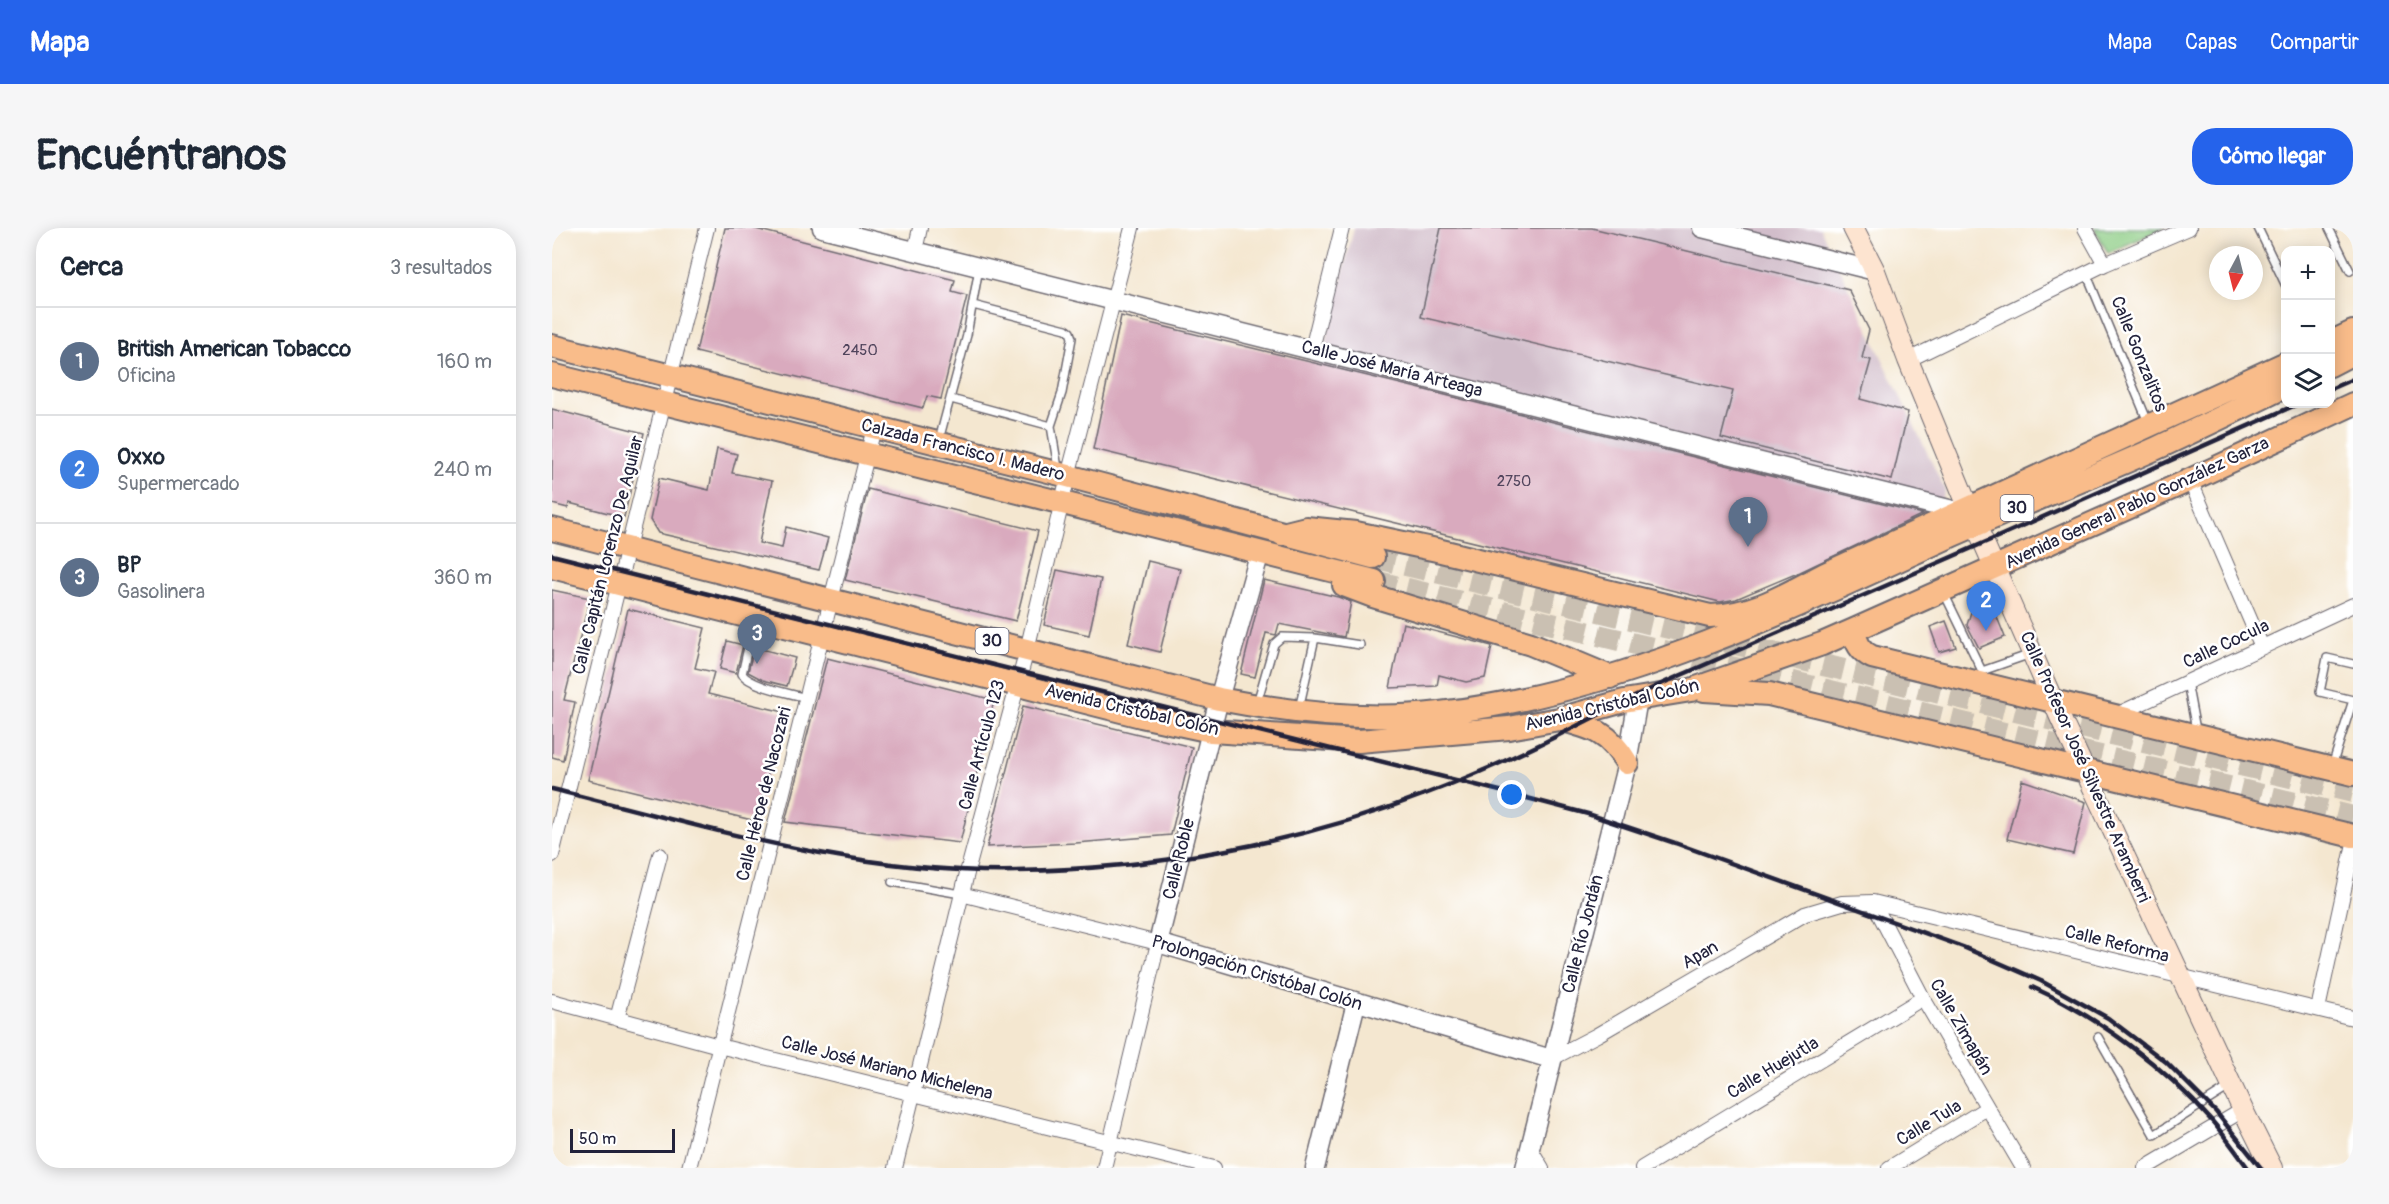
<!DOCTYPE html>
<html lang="es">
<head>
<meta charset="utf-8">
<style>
  :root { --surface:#fff; --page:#f6f6f7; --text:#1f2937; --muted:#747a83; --line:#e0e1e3; --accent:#2563eb }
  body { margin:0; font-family:Pangolin,sans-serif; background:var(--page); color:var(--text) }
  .controls { position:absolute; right:18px; top:18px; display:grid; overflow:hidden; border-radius:12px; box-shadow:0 3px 15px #0003 }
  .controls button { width:54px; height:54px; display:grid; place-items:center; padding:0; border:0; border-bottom:2px solid var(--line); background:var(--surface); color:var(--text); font:30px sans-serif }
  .compass { position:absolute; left:1657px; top:18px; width:54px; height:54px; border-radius:50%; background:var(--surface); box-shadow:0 3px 15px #0003; rotate:187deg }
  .scale { position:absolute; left:18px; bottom:15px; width:105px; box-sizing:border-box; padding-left:6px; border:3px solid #22223b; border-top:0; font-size:16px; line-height:21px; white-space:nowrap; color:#22223b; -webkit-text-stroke:4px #fff; paint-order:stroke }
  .you { position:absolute; left:960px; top:567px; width:21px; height:21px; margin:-15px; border:4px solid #fff; border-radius:50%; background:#1a73e8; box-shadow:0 0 0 9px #1a73e833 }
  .badge { display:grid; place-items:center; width:39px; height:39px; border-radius:50%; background:var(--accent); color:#fff; font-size:20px; font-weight:700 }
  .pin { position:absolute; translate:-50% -50px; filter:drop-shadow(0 2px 3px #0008) }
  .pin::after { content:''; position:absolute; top:32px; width:21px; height:18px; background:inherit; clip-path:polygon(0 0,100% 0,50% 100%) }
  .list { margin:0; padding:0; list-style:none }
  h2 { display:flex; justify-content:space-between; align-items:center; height:78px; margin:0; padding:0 24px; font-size:26px }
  h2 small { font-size:20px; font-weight:400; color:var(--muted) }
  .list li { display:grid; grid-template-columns:39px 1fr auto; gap:18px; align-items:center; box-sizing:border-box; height:108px; padding:0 24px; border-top:2px solid var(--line) }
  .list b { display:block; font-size:22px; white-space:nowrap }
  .list p { margin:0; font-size:20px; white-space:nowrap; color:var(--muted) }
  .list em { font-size:20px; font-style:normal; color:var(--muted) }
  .icon { flex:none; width:33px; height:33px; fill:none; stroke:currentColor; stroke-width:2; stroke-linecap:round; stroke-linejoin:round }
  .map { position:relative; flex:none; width:1801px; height:940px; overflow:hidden; border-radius:24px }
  header { display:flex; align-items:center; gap:36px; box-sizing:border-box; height:84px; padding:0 30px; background:var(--accent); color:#fff }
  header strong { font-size:28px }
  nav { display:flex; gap:33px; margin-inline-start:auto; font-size:21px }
  .intro { display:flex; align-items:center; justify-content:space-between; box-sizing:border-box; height:144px; padding:0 36px }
  h1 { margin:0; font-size:42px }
  .button { padding:15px 27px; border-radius:24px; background:var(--accent); color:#fff; font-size:21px; font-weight:700 }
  main { display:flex; gap:36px; padding:0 36px }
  aside { flex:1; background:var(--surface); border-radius:24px; box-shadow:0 3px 15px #0003 }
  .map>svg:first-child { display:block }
  .industrial { fill:#d1bdca }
  .green { fill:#8ccc84; stroke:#577760; stroke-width:1.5 }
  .building { fill:#d9aabe }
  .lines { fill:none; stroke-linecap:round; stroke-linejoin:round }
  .primary-tunnel { stroke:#cac0b2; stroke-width:22; stroke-dasharray:22 11; stroke-linecap:butt }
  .service-casing { stroke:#6c676f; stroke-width:10 }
  .minor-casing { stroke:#6c676f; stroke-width:16 }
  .tertiary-casing { stroke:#6c676f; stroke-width:21 }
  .secondary-casing { stroke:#6c676f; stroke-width:22 }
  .primary-casing { stroke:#6c676f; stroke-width:26 }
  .service { stroke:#fff; stroke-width:7 }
  .minor { stroke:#fff; stroke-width:14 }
  .tertiary { stroke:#fff; stroke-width:18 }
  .secondary { stroke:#fde4d0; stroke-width:20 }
  .primary { stroke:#f9bc8a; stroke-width:22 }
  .rail { stroke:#22223b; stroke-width:4.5 }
  .labels { text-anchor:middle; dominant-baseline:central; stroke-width:5; stroke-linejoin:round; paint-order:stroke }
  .number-label { font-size:15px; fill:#50445c }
  .shield { fill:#fff; stroke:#646476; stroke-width:1.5 }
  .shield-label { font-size:16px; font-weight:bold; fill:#22223b }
  .street-label { font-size:18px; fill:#22223b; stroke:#fff }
</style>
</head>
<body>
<header>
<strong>Mapa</strong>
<nav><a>Mapa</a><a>Capas</a><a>Compartir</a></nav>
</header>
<div class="intro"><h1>Encuéntranos</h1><a class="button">Cómo llegar</a></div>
<main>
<aside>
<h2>Cerca<small>3 resultados</small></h2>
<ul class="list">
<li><span class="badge" style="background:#5c6f8a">1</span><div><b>British American Tobacco</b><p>Oficina</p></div><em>160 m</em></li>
<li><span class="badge" style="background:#3f7fe0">2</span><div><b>Oxxo</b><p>Supermercado</p></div><em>240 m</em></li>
<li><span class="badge" style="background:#5c6f8a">3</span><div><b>BP</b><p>Gasolinera</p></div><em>360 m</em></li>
</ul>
</aside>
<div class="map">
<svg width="1801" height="940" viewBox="0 0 1801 940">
  <rect width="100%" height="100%" fill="#fff"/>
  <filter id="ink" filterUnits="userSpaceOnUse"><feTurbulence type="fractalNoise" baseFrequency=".0167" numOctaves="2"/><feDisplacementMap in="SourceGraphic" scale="12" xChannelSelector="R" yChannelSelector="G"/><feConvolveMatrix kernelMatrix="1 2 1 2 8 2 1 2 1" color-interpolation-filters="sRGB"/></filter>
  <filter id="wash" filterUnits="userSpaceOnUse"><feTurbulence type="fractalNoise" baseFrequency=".008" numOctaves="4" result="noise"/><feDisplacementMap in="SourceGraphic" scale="24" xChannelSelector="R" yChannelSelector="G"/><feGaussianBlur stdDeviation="1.35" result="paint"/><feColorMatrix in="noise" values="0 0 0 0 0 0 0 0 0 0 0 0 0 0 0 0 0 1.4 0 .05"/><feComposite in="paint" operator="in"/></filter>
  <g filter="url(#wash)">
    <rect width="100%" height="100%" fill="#f4e7d0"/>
    <path class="industrial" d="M 802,0 L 1268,0 L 1393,262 L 1385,286 L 1174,375 L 541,221 L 569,88 L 768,136 Z"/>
    <path class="green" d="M 1542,0 L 1612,0 L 1556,25 Z"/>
    <g id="blocks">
      <path class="building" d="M 173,0 L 200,0 L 403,52 L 400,64 L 415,68 L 389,171 L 375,168 L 371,180 L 144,124 Z
        M 889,0 L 1040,0 L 1297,62 L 1317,102 L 1310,130 L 1319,132 L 1308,171 L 1356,184 L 1340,252 L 1169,210 L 1181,163 L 869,89 Z
        M 569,88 L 865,160 L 1371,286 L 1248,344 L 1184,371 L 1168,374 L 541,221 Z
        M 0,181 L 92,205 L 72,289 L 17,275 L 16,280 L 0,276 Z
        M 165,221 L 185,226 L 180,245 L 220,253 L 207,315 L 230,320 L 234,299 L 276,310 L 267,342 L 106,305 L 98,292 L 107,250 L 157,262 Z
        M 316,261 L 486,303 L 464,393 L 293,352 Z
        M 596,333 L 628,341 L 608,424 L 576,416 Z
        M 505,342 L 549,351 L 537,407 L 492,397 Z
        M 712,352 L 786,369 L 799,374 L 792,409 L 727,396 L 724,407 L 714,405 L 703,449 L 689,446 Z
        M 0,362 L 38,370 L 12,472 L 23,474 L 11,532 L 0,529 Z
        M 1440,377 L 1453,409 L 1427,420 L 1415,397 L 1419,384 Z
        M 76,381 L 153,400 L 143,440 L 162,444 L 156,466 L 232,484 L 204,593 L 36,552 Z
        M 1394,393 L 1404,419 L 1387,424 L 1378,399 Z
        M 851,395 L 940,418 L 933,450 L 914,454 L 887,447 L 885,458 L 838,460 Z
        M 175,413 L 191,417 L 184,445 L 168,441 Z
        M 202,419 L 243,430 L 235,458 L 211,452 L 196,444 Z
        M 275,430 L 442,472 L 408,615 L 233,594 Z
        M 471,478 L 640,519 L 619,607 L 524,615 L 435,619 Z
        M 1470,552 L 1534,574 L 1521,626 L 1455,611 Z"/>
    </g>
  </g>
  <g filter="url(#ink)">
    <use href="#blocks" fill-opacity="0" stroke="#6c676f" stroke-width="1.5"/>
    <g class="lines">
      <path class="primary-tunnel" d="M 821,329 L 1801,564
        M 822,353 L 1801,589"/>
      <defs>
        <path id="service" d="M 1706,0 L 1734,58
          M 1777,0 L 1798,43
          M 1535,47 L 1596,194
          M 399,171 L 499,198 L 510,165 L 520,110 L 518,104 L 514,101 L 421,77
          M 499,198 L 506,240
          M 387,212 L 415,107 L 427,40
          M 1392,365 L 1430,443 L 1479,426
          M 202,393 L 190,446 C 200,459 238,465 254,470
          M 1635,454 L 1644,502
          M 1801,472 L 1768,464 L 1775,430 L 1801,436
          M 705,475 L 722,416 L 730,409 L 763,410 L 808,417
          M 747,481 L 763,410
          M 1780,538 L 1801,472
          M 340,654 L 409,666
          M 1546,809 L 1602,907 L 1677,859"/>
        <path id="minor" d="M 1533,0 L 1553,36
          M 363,23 L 368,0
          M 760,121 L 790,0
          M 1356,132 L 1553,36 L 1637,0
          M 1638,252 L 1710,419
          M 1564,487 L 1801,377
          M 0,627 L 155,0
          M 409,666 L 606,715 L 552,940
          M 1321,674 L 1371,770 L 1471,940
          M 0,773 L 167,818 L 662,940
          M 1766,781 L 1801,620
          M 65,791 L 108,627
          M 999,831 L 1045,807 L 1253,686 L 1290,675 L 1321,674 L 1801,790
          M 978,920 L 990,940
          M 137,940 L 322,200
          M 343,940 L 416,641 L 475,422 L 516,248 L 580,0
          M 1090,940 L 1371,770
          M 1337,940 L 1435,880
          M 1593,940 L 1691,882"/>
        <path id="tertiary" d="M 270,0 L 1409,284
          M 1150,0 L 1323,43
          M 708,324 L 667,471 L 606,715 L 999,831
          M 763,940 L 804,775
          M 973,940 L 1075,535 L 1086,471"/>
        <path id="secondary" d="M 1301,0 L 1323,43 L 1356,132 L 1417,281 L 1508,489 L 1691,882 L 1720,940"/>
        <path id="primary" d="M 1778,115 L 1801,104
          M 0,118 L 516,248 L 821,329
          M 1778,137 L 1801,125
          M 0,147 L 822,353
          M 0,301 L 667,471 C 739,485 815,494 888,485 C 1070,464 1237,382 1401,307 C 1469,277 1538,250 1605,220 C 1648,200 1691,179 1734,158
          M 730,306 L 754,300 L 804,305 L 885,322 L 1158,388 C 1202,387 1234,366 1273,346 L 1734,135
          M 0,339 L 589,488 L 659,503 L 807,513 L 957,500 L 1007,491 L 1072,473 L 1139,462 L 1270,416 L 1302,402 L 1638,252 L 1801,176
          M 792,357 L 821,368 L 979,416 L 1058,449
          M 1302,402 C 1304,415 1308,423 1320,429 L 1801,546
          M 1152,462 L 1217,466 L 1801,608
          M 1007,491 C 1041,500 1057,504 1075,535"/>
      </defs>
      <use href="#service" class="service-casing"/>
      <use href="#minor" class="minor-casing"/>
      <use href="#tertiary" class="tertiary-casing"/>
      <use href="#secondary" class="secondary-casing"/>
      <use href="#primary" class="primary-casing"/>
      <use href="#service" class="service"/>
      <use href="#minor" class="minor"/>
      <use href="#tertiary" class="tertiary"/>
      <use href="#secondary" class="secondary"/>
      <use href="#primary" class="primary"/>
      <path class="rail" d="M 1778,161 L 1801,151
        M 0,327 L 952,564 L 1036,586 L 1123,615 L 1411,719 L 1489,753 L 1556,790 L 1614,834 L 1664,884 L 1709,940
        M 0,561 C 154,599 304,646 465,643 C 602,641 745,616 873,566 C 913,551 954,533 993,514 C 1040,491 1086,465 1134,445 C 1339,356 1542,267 1746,176
        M 1480,759 C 1545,788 1613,839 1660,893 C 1673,908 1684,924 1696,940"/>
    </g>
  </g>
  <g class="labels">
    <g class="number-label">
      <text x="308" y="122">2450</text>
      <text x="962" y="253">2750</text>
    </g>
    <g class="shield">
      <rect x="1448.5" y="267" width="33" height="26" rx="4.5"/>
      <rect x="423.5" y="400" width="33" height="26" rx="4.5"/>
    </g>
    <g class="shield-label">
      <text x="1465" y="280">30</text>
      <text x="440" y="413">30</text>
    </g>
    <g class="street-label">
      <text transform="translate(1587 126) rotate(68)">Calle Gonzalitos</text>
      <text transform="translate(840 141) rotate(14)">Calle José María Arteaga</text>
      <text transform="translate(411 222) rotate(14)">Calzada Francisco I. Madero</text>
      <text transform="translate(1585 275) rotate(-25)">Avenida General Pablo González Garza</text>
      <text transform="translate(56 327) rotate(-76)">Calle Capitán Lorenzo De Aguilar</text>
      <text transform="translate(1674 416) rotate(-25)">Calle Cocula</text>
      <text transform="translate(1060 477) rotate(-13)">Avenida Cristóbal Colón</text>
      <text transform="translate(580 482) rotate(13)">Avenida Cristóbal Colón</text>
      <text transform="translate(430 517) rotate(-75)">Calle Artículo 123</text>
      <text transform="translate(1533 539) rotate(66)">Calle Profesor José Silvestre Aramberri</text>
      <text transform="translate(212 566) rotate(-76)">Calle Héroe de Nacozari</text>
      <text transform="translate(627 631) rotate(-76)">Calle Roble</text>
      <text transform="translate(1031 706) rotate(-76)">Calle Río Jordán</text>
      <text transform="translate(1565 716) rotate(14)">Calle Reforma</text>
      <text transform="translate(1148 727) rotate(-30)">Apan</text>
      <text transform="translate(705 745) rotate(17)">Prolongación Cristóbal Colón</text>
      <text transform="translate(1409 799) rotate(60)">Calle Zimapán</text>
      <text transform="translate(335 840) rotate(14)">Calle José Mariano Michelena</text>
      <text transform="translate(1221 840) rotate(-31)">Calle Huejutla</text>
      <text transform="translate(1377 895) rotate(-31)">Calle Tula</text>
    </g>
  </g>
</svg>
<div class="controls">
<button>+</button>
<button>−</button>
<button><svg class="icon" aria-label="layers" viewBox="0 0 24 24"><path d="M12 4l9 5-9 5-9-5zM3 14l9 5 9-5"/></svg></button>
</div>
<svg class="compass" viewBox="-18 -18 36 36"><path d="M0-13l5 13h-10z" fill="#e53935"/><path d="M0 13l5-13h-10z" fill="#747a83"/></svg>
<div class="scale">50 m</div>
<div class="you"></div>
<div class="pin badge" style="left:1196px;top:319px;background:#5c6f8a">1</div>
<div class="pin badge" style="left:1434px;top:403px;background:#3f7fe0">2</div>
<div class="pin badge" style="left:205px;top:436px;background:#5c6f8a">3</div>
</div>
</main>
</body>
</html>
